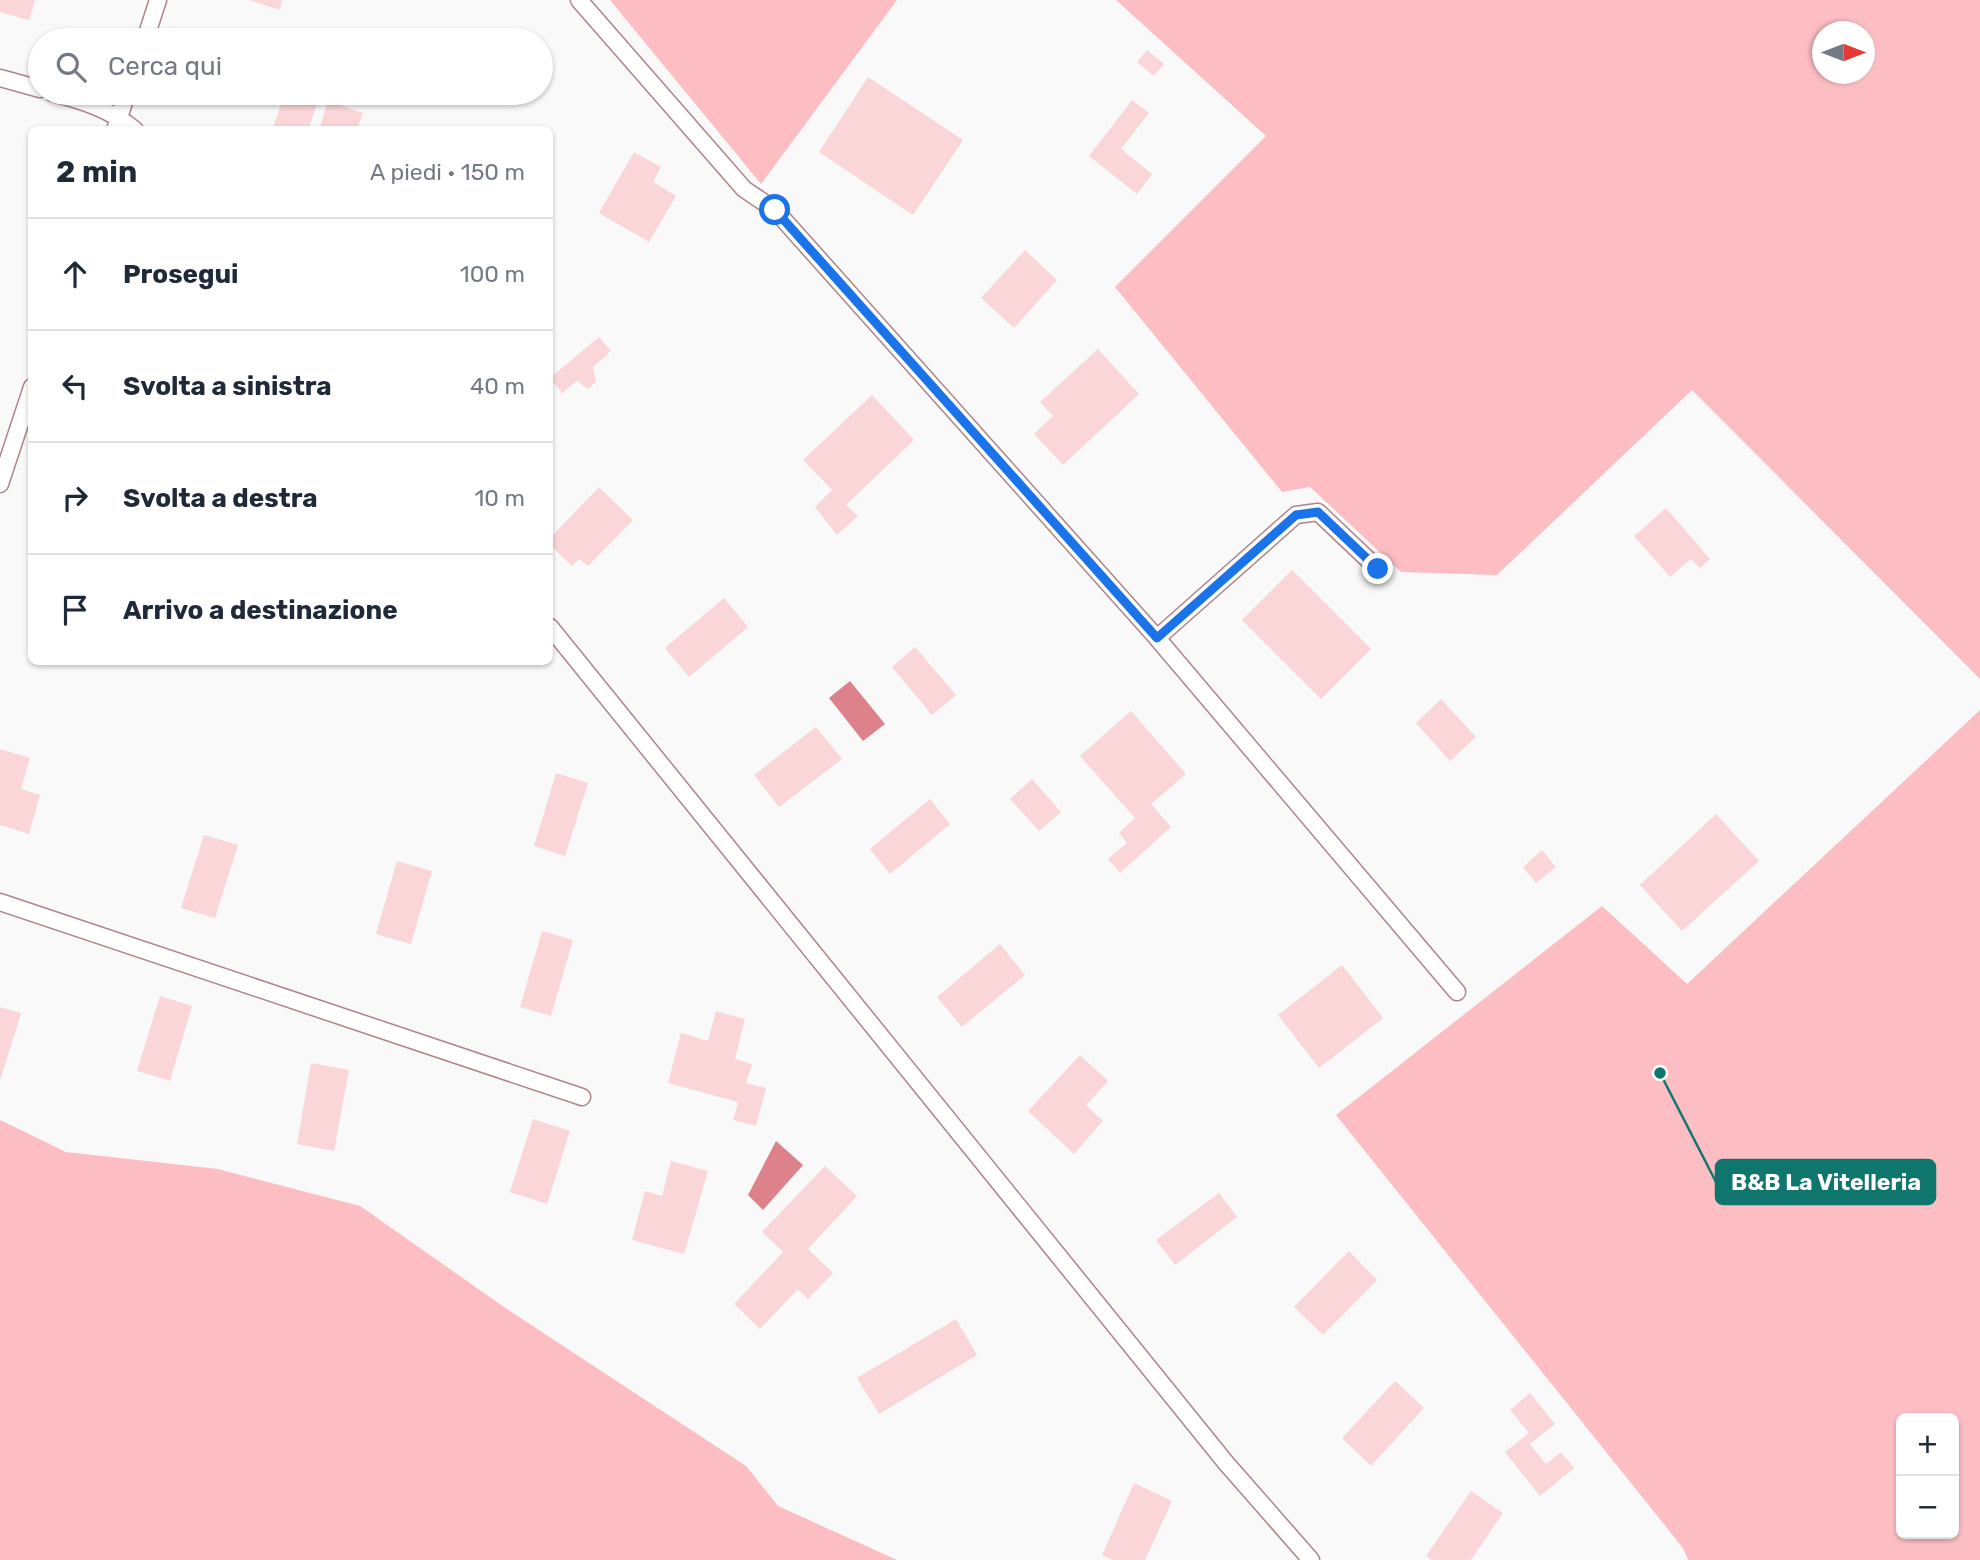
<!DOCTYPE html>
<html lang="it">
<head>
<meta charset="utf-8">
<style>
  :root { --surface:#fff; --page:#f2f2f3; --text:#1f2937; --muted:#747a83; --line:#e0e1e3 }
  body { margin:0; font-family:Rubik,sans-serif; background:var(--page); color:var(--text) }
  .controls { position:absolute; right:21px; bottom:21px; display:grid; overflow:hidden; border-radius:10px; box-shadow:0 2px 5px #0004 }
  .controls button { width:63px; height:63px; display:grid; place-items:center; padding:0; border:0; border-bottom:2px solid var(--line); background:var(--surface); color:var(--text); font:35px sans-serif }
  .compass { position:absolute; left:1812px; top:21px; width:63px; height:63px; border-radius:50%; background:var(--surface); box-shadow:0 2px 5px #0004; rotate:90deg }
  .stop { position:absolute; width:21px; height:21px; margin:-16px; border:5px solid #1a73e8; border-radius:50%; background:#fff }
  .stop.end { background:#1a73e8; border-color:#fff; box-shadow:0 2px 7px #0008 }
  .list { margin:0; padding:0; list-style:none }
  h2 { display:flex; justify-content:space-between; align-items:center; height:91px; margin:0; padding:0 28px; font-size:30px }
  h2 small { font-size:23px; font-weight:400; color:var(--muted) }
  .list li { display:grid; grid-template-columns:46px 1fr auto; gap:21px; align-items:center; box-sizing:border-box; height:112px; padding:0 28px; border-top:2px solid var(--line) }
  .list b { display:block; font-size:26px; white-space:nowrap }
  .list em { font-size:23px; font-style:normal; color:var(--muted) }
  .icon { flex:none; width:38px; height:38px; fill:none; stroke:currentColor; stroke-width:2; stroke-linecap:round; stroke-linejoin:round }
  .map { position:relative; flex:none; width:1980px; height:1560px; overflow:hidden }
  .search { position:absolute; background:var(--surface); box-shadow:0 2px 5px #0004; left:28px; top:28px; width:525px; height:77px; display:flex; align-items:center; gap:18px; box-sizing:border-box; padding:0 24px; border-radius:38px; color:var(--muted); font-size:26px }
  .panel { position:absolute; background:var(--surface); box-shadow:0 2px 5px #0004; left:28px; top:126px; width:525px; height:539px; border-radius:10px }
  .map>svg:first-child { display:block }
  .green { fill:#fcbec3; fill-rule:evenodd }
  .water { fill:#dd818b }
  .building { fill:#fad6d8 }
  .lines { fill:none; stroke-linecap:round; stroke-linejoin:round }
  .lane-casing { stroke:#ae8588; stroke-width:19 }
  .lane { stroke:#fff; stroke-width:16 }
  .route { stroke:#1a73e8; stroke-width:9 }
  .leader { fill:none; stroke:#0f766e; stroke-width:2.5 }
  .callout-dot { fill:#0f766e; stroke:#fff; stroke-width:2.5 }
  .callout { fill:#0f766e; stroke:#0f766e; stroke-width:2.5 }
  .callout-label { font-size:23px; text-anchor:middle; font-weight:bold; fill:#fff }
</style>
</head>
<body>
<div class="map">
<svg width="1980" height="1560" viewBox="0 0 1980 1560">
  <rect width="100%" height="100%" fill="#f9f9f9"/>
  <path class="green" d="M 610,0 L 897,0 L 761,184 Z
    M 1116,0 L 1980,0 L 1980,679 L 1692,390 L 1497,575 L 1401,572 L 1310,487 L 1282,492 L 1115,287 L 1266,136 ZM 1822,32 L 1864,32 L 1864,74 L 1822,74 Z
    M 1980,710 L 1980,1560 L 1688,1560 L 1683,1548 L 1336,1115 L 1602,906 L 1687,984 ZM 1901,1418 L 1954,1418 L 1954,1534 L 1901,1534 Z
    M 0,1120 L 66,1152 L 218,1169 L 360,1206 L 504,1307 L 746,1466 L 778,1506 L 897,1560 L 0,1560 Z"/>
  <path class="water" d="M 850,681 L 885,724 L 863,741 L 829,698 Z
    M 776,1141 L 803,1165 L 763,1210 L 748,1195 Z"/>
  <path class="building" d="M 0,0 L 35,0 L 29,20 L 0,12 Z
    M 249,0 L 282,0 L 280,10 Z
    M 1147,50 L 1164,64 L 1154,76 L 1137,62 Z
    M 868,77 L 963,140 L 913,215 L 819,152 Z
    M 285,93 L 317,104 L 308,130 L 272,130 Z
    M 461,93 L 485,93 L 470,105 Z
    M 1132,100 L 1149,113 L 1121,149 L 1152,174 L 1137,194 L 1089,156 Z
    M 328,101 L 363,113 L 357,130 L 319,130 Z
    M 634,152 L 661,167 L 653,182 L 676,196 L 649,242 L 599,213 Z
    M 1025,250 L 1057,280 L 1014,328 L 981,298 Z
    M 599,337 L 611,351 L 593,367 L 596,382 L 588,389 L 577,381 L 562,393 L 550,378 Z
    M 1098,349 L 1139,394 L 1063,465 L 1034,434 L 1053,416 L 1040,402 Z
    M 872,395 L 914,440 L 846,505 L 858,516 L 837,535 L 815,507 L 832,490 L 803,460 Z
    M 599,487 L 633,520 L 588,566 L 579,559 L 572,566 L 550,545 L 550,538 Z
    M 1666,508 L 1710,559 L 1700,568 L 1691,559 L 1670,577 L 1634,536 Z
    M 1292,570 L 1371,649 L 1321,699 L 1242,620 Z
    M 724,598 L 748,627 L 689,677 L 665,648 Z
    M 915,647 L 956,695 L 932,715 L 892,667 Z
    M 1441,699 L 1476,737 L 1450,761 L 1416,723 Z
    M 1131,711 L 1186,774 L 1151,804 L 1171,827 L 1120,873 L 1108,859 L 1127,843 L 1119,833 L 1135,818 L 1080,756 Z
    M 816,727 L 842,759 L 779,807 L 754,775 Z
    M 0,749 L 30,758 L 21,789 L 40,795 L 29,834 L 0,825 Z
    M 556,773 L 588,783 L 565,856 L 534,846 Z
    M 1032,779 L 1061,812 L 1039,831 L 1010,799 Z
    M 930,799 L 950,824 L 890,874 L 870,849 Z
    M 1716,814 L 1759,861 L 1682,931 L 1640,885 Z
    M 204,835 L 238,845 L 215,918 L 181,908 Z
    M 1542,850 L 1556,867 L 1536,883 L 1523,867 Z
    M 397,861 L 432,871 L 411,944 L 376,934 Z
    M 542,931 L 573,940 L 551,1016 L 520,1007 Z
    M 1000,944 L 1025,975 L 962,1027 L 937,997 Z
    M 1342,965 L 1383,1018 L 1319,1068 L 1278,1015 Z
    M 160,996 L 192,1006 L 170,1081 L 137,1071 Z
    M 0,1007 L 21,1013 L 1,1078 L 0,1078 Z
    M 716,1011 L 745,1019 L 735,1059 L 752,1064 L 746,1083 L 766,1088 L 756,1126 L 733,1120 L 738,1102 L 668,1083 L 681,1033 L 708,1041 Z
    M 1080,1055 L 1108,1081 L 1086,1105 L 1103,1121 L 1074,1154 L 1028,1111 Z
    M 311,1063 L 349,1070 L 334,1151 L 297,1144 Z
    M 533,1119 L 570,1131 L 547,1204 L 510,1192 Z
    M 671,1161 L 708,1171 L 684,1254 L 632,1240 L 645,1191 L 662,1196 Z
    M 825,1166 L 857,1196 L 808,1249 L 833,1273 L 808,1299 L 798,1289 L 760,1329 L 734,1304 L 783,1252 L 762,1232 Z
    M 1219,1193 L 1237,1217 L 1175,1265 L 1156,1240 Z
    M 1349,1251 L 1377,1280 L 1323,1335 L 1294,1307 Z
    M 956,1319 L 977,1355 L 879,1414 L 857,1378 Z
    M 1395,1381 L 1424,1408 L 1371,1466 L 1342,1438 Z
    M 1530,1393 L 1555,1424 L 1530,1444 L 1546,1464 L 1561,1452 L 1574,1468 L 1540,1496 L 1505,1452 L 1529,1433 L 1510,1410 Z
    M 1134,1483 L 1172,1501 L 1145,1560 L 1112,1560 L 1102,1555 Z
    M 1471,1491 L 1503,1513 L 1471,1560 L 1432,1560 L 1426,1556 Z"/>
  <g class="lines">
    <defs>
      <path id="lane" d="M 579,0 L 744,189 L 775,210 L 1157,638 L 1457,992
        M 145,40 L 158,0
        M 0,78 L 40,89
        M 53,93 C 83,101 110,109 135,130
        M 115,130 L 127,93
        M 0,484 L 32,387
        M 550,627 L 1226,1463 L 1311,1560
        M 1157,638 L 1296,515 L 1318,512 L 1378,569
        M 0,902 L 582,1097"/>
    </defs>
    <use href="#lane" class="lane-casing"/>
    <use href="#lane" class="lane"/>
  </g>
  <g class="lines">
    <path class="route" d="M 775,210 L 1157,638 L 1296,515 L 1318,512 L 1378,569"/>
  </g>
  <path class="leader" d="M1660 1073L1716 1182"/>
  <circle class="callout-dot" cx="1660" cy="1073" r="7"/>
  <rect class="callout" x="1716" y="1160" width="219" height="44" rx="7"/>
  <g class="callout-label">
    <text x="1826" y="1190">B&amp;B La Vitelleria</text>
  </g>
</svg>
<div class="controls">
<button>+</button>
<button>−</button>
</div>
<svg class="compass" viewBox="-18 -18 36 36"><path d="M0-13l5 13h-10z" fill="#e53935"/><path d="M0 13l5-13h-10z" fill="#747a83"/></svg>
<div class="stop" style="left:775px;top:210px"></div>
<div class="stop end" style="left:1378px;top:569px"></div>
<div class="search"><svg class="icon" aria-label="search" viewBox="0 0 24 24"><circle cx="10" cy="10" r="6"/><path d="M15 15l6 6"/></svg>Cerca qui</div>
<section class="panel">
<h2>2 min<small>A piedi · 150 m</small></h2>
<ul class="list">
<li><svg class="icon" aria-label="ahead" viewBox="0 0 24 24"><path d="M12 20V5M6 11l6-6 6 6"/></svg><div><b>Prosegui</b></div><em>100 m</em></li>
<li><svg class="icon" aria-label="left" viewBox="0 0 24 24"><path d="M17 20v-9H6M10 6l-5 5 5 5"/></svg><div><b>Svolta a sinistra</b></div><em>40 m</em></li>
<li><svg class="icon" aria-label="right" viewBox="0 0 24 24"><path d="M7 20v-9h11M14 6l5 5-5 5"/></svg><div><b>Svolta a destra</b></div><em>10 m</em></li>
<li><svg class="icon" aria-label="arrive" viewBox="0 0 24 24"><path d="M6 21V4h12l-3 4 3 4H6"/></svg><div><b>Arrivo a destinazione</b></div></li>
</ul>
</section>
</div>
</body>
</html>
